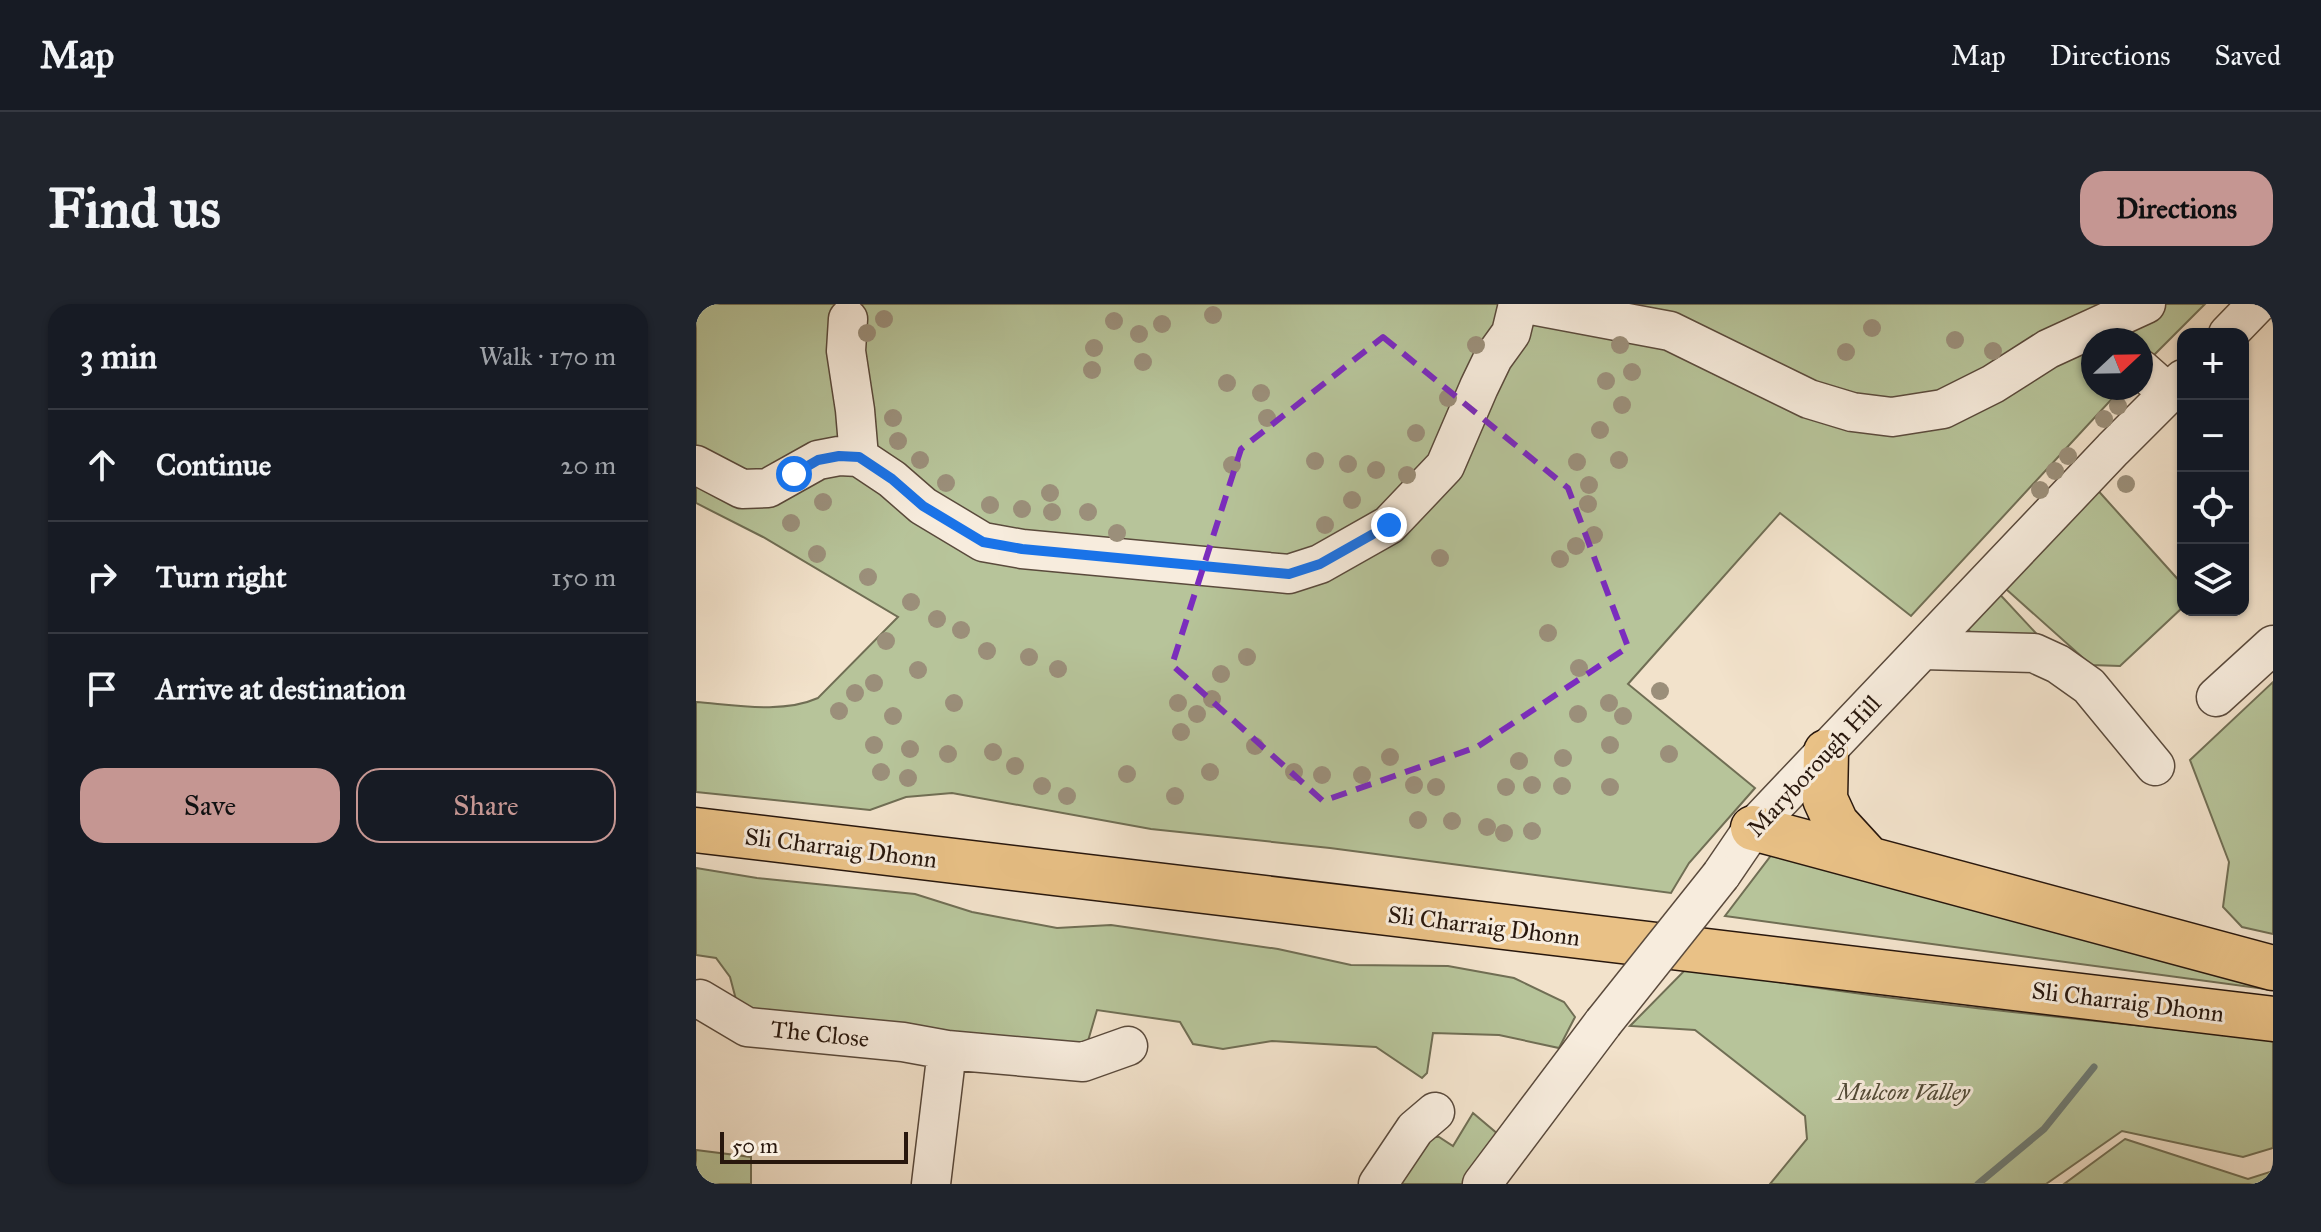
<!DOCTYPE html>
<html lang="en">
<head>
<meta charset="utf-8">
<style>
  :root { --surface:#171b24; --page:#20242c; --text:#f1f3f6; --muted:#9ea1a6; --line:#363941; --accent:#c59692 }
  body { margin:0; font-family:"IM FELL Great Primer",serif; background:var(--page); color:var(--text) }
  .controls { position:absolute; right:24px; top:24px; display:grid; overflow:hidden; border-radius:16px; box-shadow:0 2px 6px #0004 }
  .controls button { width:72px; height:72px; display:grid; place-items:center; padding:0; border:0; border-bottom:2px solid var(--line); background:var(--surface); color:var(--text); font:40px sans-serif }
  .compass { position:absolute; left:1385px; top:24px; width:72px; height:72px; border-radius:50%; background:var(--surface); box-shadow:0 2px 6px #0004; rotate:68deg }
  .scale { position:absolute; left:24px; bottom:20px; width:188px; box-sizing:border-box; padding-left:8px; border:4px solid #28170d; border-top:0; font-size:22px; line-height:28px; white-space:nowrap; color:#28170d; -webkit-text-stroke:6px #f7ecdd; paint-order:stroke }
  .stop { position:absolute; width:24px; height:24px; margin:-18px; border:6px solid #1a73e8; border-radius:50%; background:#fff }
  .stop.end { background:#1a73e8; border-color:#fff; box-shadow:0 2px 8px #0008 }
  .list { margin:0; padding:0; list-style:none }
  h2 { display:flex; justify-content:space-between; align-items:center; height:104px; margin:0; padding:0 32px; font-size:34px }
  h2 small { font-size:26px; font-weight:400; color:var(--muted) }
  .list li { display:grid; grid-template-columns:52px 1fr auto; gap:24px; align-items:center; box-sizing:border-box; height:112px; padding:0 32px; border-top:2px solid var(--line) }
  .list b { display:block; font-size:30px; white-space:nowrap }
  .list em { font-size:26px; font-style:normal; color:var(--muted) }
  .actions { display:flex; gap:16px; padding:24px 32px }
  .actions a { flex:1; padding:18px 0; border:2px solid var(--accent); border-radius:24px; text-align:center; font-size:28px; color:var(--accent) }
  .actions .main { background:var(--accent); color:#111 }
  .icon { flex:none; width:44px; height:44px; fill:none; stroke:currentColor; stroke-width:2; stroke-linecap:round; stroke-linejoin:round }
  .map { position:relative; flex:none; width:1577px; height:880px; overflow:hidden; border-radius:24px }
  header { display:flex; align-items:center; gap:48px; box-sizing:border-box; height:112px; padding:0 40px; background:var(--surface); border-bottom:2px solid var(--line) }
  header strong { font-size:38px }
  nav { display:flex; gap:44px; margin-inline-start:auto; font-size:28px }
  .intro { display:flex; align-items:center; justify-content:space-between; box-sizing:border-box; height:192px; padding:0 48px }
  h1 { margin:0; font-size:56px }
  .button { padding:20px 36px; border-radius:24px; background:var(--accent); color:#111; font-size:28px; font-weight:700 }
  main { display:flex; gap:48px; padding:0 48px }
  aside { flex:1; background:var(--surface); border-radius:24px; box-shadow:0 2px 6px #0004 }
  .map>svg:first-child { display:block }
  .green { fill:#b7c49a; stroke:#706e54; stroke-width:2 }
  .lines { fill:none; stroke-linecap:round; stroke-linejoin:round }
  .stream { stroke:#6d7b75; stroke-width:7 }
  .minor-casing { stroke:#5a4a3c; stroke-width:41 }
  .highway-casing { stroke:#28170d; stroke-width:47 }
  .minor { stroke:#f7ecdd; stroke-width:38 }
  .highway { stroke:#e9c186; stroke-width:44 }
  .minor-bridge-casing { stroke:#5a4a3c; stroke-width:41; stroke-linecap:butt }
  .minor-bridge { stroke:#f7ecdd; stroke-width:38 }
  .tree { fill:#9b8f7a }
  .route { stroke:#1a73e8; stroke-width:10 }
  .marked { fill:none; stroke:#7b2cbf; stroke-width:6; stroke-dasharray:16 10; stroke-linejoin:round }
  .labels { text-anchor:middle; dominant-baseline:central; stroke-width:6; stroke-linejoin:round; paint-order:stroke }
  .street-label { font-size:24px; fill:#28170d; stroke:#f7ecdd }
  .park-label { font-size:24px; font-style:italic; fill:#534b37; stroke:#f7ecdd }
</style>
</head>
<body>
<header>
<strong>Map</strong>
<nav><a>Map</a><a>Directions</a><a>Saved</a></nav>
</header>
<div class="intro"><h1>Find us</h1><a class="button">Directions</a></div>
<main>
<aside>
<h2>3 min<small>Walk · 170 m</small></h2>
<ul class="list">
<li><svg class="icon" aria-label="ahead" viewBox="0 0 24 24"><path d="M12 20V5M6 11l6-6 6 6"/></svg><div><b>Continue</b></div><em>20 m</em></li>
<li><svg class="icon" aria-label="right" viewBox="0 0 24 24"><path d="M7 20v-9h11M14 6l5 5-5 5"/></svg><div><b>Turn right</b></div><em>150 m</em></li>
<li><svg class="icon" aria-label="arrive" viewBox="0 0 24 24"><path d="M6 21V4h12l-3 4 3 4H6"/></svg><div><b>Arrive at destination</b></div></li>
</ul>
<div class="actions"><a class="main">Save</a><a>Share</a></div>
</aside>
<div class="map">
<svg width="1577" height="880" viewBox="0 0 1577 880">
  <rect width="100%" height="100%" fill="#f2e2cb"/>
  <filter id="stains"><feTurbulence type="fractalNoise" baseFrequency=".0025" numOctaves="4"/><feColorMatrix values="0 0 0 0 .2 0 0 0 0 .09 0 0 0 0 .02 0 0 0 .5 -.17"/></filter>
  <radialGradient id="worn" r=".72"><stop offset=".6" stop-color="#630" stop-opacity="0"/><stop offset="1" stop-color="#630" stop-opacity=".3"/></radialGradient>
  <path class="green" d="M 0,0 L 1509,0 L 1445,64 L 1445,36 L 1397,36 L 1397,84 L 1426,84 L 1215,312 L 1084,209 L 932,380 L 1059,484 L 993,559 L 975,589 L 634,544 L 455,525 L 256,489 L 210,493 L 174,506 L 0,488 L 0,398 C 39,401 86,410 122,394 L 202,313 L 67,233 L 0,199 Z
    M 1398,182 L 1487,281 L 1487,303 L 1424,362 L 1395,361 L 1301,277 Z
    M 1297,283 L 1350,340 L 1269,336 L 1274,328 L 1269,319 Z
    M 1577,378 L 1577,630 L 1546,623 L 1527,603 L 1533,558 L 1494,456 Z
    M 1089,533 L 1577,673 L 1577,686 L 1029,612 Z
    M 0,564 L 61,574 L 219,590 L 276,608 L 361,624 L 415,621 L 582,645 L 655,661 L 752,662 L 818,674 L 868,698 L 879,713 L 863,744 L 803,731 L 737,729 L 731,769 L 726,774 L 680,743 L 576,737 L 527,745 L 497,740 L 484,718 L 401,706 L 392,737 L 381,746 L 42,703 L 34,673 L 20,654 L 0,651 Z
    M 992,663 C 1185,698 1382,714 1577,736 L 1577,844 L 1547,853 L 1426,827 L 1350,880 L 1074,880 L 1111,835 L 1109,812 L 999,726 L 934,722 Z
    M 777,809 L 803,831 L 769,880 L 698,880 L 728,833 L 743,833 L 757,842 Z
    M 1429,835 L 1552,875 L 1577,867 L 1577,880 L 1368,880 Z
    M 0,846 L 55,853 L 55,880 L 0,880 Z"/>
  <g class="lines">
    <path class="stream" d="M 1282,880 L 1348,825 L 1398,763"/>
    <defs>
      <path id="minor" d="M 830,0 L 974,27 L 1113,95 L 1156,108 L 1196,113 L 1247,105 L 1297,80 L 1352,45 L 1450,0
        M 152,15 L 150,47 L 159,106 L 163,153
        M 1532,30 L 1561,0
        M 1445,65 L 1472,89
        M 0,161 L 46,185 L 72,184 L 122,156 L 143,152 L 163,153 L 196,175 L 227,202 L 287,238 L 326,245 L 593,270 L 624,260 L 693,221 L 749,162 L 783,83 L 797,54 L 815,29 L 822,0
        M 1227,346 L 1338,349 L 1362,360 L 1393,382 L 1459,462
        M 1520,393 L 1577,341
        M 1025,571 L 1057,524 L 1417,145 L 1487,75
        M 4,695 L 51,723 L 207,738 L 251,746 L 387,758 L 432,742
        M 235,880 L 251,746
        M 682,880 L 719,825 L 739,808
        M 786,880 L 907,719"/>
      <path id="highway" d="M 1130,448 L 1129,495 L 1140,519 L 1173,555
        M 1057,524 L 1577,664
        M 0,526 L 1577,715"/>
    </defs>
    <use href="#minor" class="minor-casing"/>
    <use href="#highway" class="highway-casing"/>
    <use href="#minor" class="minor"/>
    <use href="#highway" class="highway"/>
    <defs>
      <path id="minor-bridge" d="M 907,719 L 1025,571"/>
    </defs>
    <use href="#minor-bridge" class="minor-bridge-casing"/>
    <use href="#minor-bridge" class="minor-bridge"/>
  </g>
  <g class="tree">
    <circle cx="517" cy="11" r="9"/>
    <circle cx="188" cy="15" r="9"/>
    <circle cx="418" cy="17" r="9"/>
    <circle cx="466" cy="20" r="9"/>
    <circle cx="1176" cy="24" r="9"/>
    <circle cx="171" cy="29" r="9"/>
    <circle cx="443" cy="30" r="9"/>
    <circle cx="1259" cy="36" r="9"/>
    <circle cx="780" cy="41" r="9"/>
    <circle cx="924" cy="41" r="9"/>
    <circle cx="398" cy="44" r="9"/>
    <circle cx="1297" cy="47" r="9"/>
    <circle cx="1150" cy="48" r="9"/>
    <circle cx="447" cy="58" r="9"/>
    <circle cx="396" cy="66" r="9"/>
    <circle cx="936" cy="68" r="9"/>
    <circle cx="910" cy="77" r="9"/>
    <circle cx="531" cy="79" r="9"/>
    <circle cx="565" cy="89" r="9"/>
    <circle cx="752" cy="94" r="9"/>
    <circle cx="926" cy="101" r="9"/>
    <circle cx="1422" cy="102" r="9"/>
    <circle cx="197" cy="114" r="9"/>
    <circle cx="571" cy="114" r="9"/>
    <circle cx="1408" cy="115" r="9"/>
    <circle cx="904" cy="126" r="9"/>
    <circle cx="720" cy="129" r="9"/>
    <circle cx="202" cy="137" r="9"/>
    <circle cx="1372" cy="152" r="9"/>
    <circle cx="224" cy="156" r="9"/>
    <circle cx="923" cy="156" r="9"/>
    <circle cx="619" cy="157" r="9"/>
    <circle cx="881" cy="158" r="9"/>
    <circle cx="652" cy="160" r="9"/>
    <circle cx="536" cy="161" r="9"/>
    <circle cx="680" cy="166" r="9"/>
    <circle cx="1359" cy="167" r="9"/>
    <circle cx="711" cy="171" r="9"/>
    <circle cx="250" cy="179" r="9"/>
    <circle cx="1430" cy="180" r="9"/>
    <circle cx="893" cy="181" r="9"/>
    <circle cx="1344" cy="186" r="9"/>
    <circle cx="354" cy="189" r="9"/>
    <circle cx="656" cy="196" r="9"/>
    <circle cx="127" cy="198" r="9"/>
    <circle cx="892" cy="200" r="9"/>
    <circle cx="294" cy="201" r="9"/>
    <circle cx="326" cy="205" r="9"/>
    <circle cx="356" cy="208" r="9"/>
    <circle cx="392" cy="208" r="9"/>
    <circle cx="95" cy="219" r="9"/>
    <circle cx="629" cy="221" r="9"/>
    <circle cx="421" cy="229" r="9"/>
    <circle cx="898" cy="231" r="9"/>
    <circle cx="880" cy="242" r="9"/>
    <circle cx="121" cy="250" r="9"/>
    <circle cx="744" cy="254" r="9"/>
    <circle cx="864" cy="255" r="9"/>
    <circle cx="172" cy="273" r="9"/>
    <circle cx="215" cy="298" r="9"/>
    <circle cx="241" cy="315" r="9"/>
    <circle cx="265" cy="326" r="9"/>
    <circle cx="852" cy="329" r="9"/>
    <circle cx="190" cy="337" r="9"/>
    <circle cx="291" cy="347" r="9"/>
    <circle cx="333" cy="353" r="9"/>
    <circle cx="551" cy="353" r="9"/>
    <circle cx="883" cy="364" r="9"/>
    <circle cx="362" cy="365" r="9"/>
    <circle cx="222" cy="366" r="9"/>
    <circle cx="525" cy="370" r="9"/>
    <circle cx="178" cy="379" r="9"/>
    <circle cx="964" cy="387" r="9"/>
    <circle cx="159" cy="389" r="9"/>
    <circle cx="516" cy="395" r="9"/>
    <circle cx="258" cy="399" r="9"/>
    <circle cx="482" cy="399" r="9"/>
    <circle cx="913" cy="399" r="9"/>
    <circle cx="143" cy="407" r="9"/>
    <circle cx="501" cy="410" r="9"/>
    <circle cx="882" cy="410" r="9"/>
    <circle cx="197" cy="412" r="9"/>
    <circle cx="927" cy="412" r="9"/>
    <circle cx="485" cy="428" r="9"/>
    <circle cx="178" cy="441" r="9"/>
    <circle cx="914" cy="441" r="9"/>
    <circle cx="559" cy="442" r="9"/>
    <circle cx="214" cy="445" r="9"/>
    <circle cx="297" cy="448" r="9"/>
    <circle cx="252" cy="450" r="9"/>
    <circle cx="973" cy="450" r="9"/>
    <circle cx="694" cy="453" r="9"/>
    <circle cx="867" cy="454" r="9"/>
    <circle cx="823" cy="457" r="9"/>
    <circle cx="319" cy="462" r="9"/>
    <circle cx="185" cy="468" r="9"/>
    <circle cx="514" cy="468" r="9"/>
    <circle cx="598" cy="468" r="9"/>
    <circle cx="431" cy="470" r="9"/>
    <circle cx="626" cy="471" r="9"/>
    <circle cx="666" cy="471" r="9"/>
    <circle cx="212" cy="474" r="9"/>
    <circle cx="718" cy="481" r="9"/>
    <circle cx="836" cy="481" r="9"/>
    <circle cx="346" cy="482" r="9"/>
    <circle cx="866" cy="482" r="9"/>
    <circle cx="740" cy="483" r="9"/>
    <circle cx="810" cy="483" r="9"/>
    <circle cx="914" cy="483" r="9"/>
    <circle cx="371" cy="492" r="9"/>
    <circle cx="479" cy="492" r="9"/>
    <circle cx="722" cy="516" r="9"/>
    <circle cx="756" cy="517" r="9"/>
    <circle cx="791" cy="523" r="9"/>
    <circle cx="836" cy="527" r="9"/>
    <circle cx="808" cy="529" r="9"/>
  </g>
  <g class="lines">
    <path class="route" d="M 98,170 L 122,156 L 143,152 L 163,153 L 196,175 L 227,202 L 287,238 L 326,245 L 593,270 L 624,260 L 693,221"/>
  </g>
  <path class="marked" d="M 687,33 L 872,184 L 932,343 L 781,443 L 627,497 L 476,361 L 545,145 Z"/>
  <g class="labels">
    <g class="street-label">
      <text transform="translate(1118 462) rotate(-47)">Maryborough Hill</text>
      <text transform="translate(145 544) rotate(7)">Sli Charraig Dhonn</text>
      <text transform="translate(788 622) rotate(7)">Sli Charraig Dhonn</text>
      <text transform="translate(1432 698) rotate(7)">Sli Charraig Dhonn</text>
      <text transform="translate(124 730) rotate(6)">The Close</text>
    </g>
    <g class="park-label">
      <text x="1207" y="788">Mulcon Valley</text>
    </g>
  </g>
  <rect width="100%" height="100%" filter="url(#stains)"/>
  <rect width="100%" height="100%" fill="url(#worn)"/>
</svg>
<div class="controls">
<button>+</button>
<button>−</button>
<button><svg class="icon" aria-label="locate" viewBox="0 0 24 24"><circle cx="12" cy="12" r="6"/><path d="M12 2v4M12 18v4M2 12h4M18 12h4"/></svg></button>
<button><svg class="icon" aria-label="layers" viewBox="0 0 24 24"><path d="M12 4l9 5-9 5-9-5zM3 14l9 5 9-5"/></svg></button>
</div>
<svg class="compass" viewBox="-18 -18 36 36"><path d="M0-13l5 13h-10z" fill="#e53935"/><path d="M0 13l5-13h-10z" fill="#9ea1a6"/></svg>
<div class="scale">50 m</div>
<div class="stop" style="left:98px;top:170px"></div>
<div class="stop end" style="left:693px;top:221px"></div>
</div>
</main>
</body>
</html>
